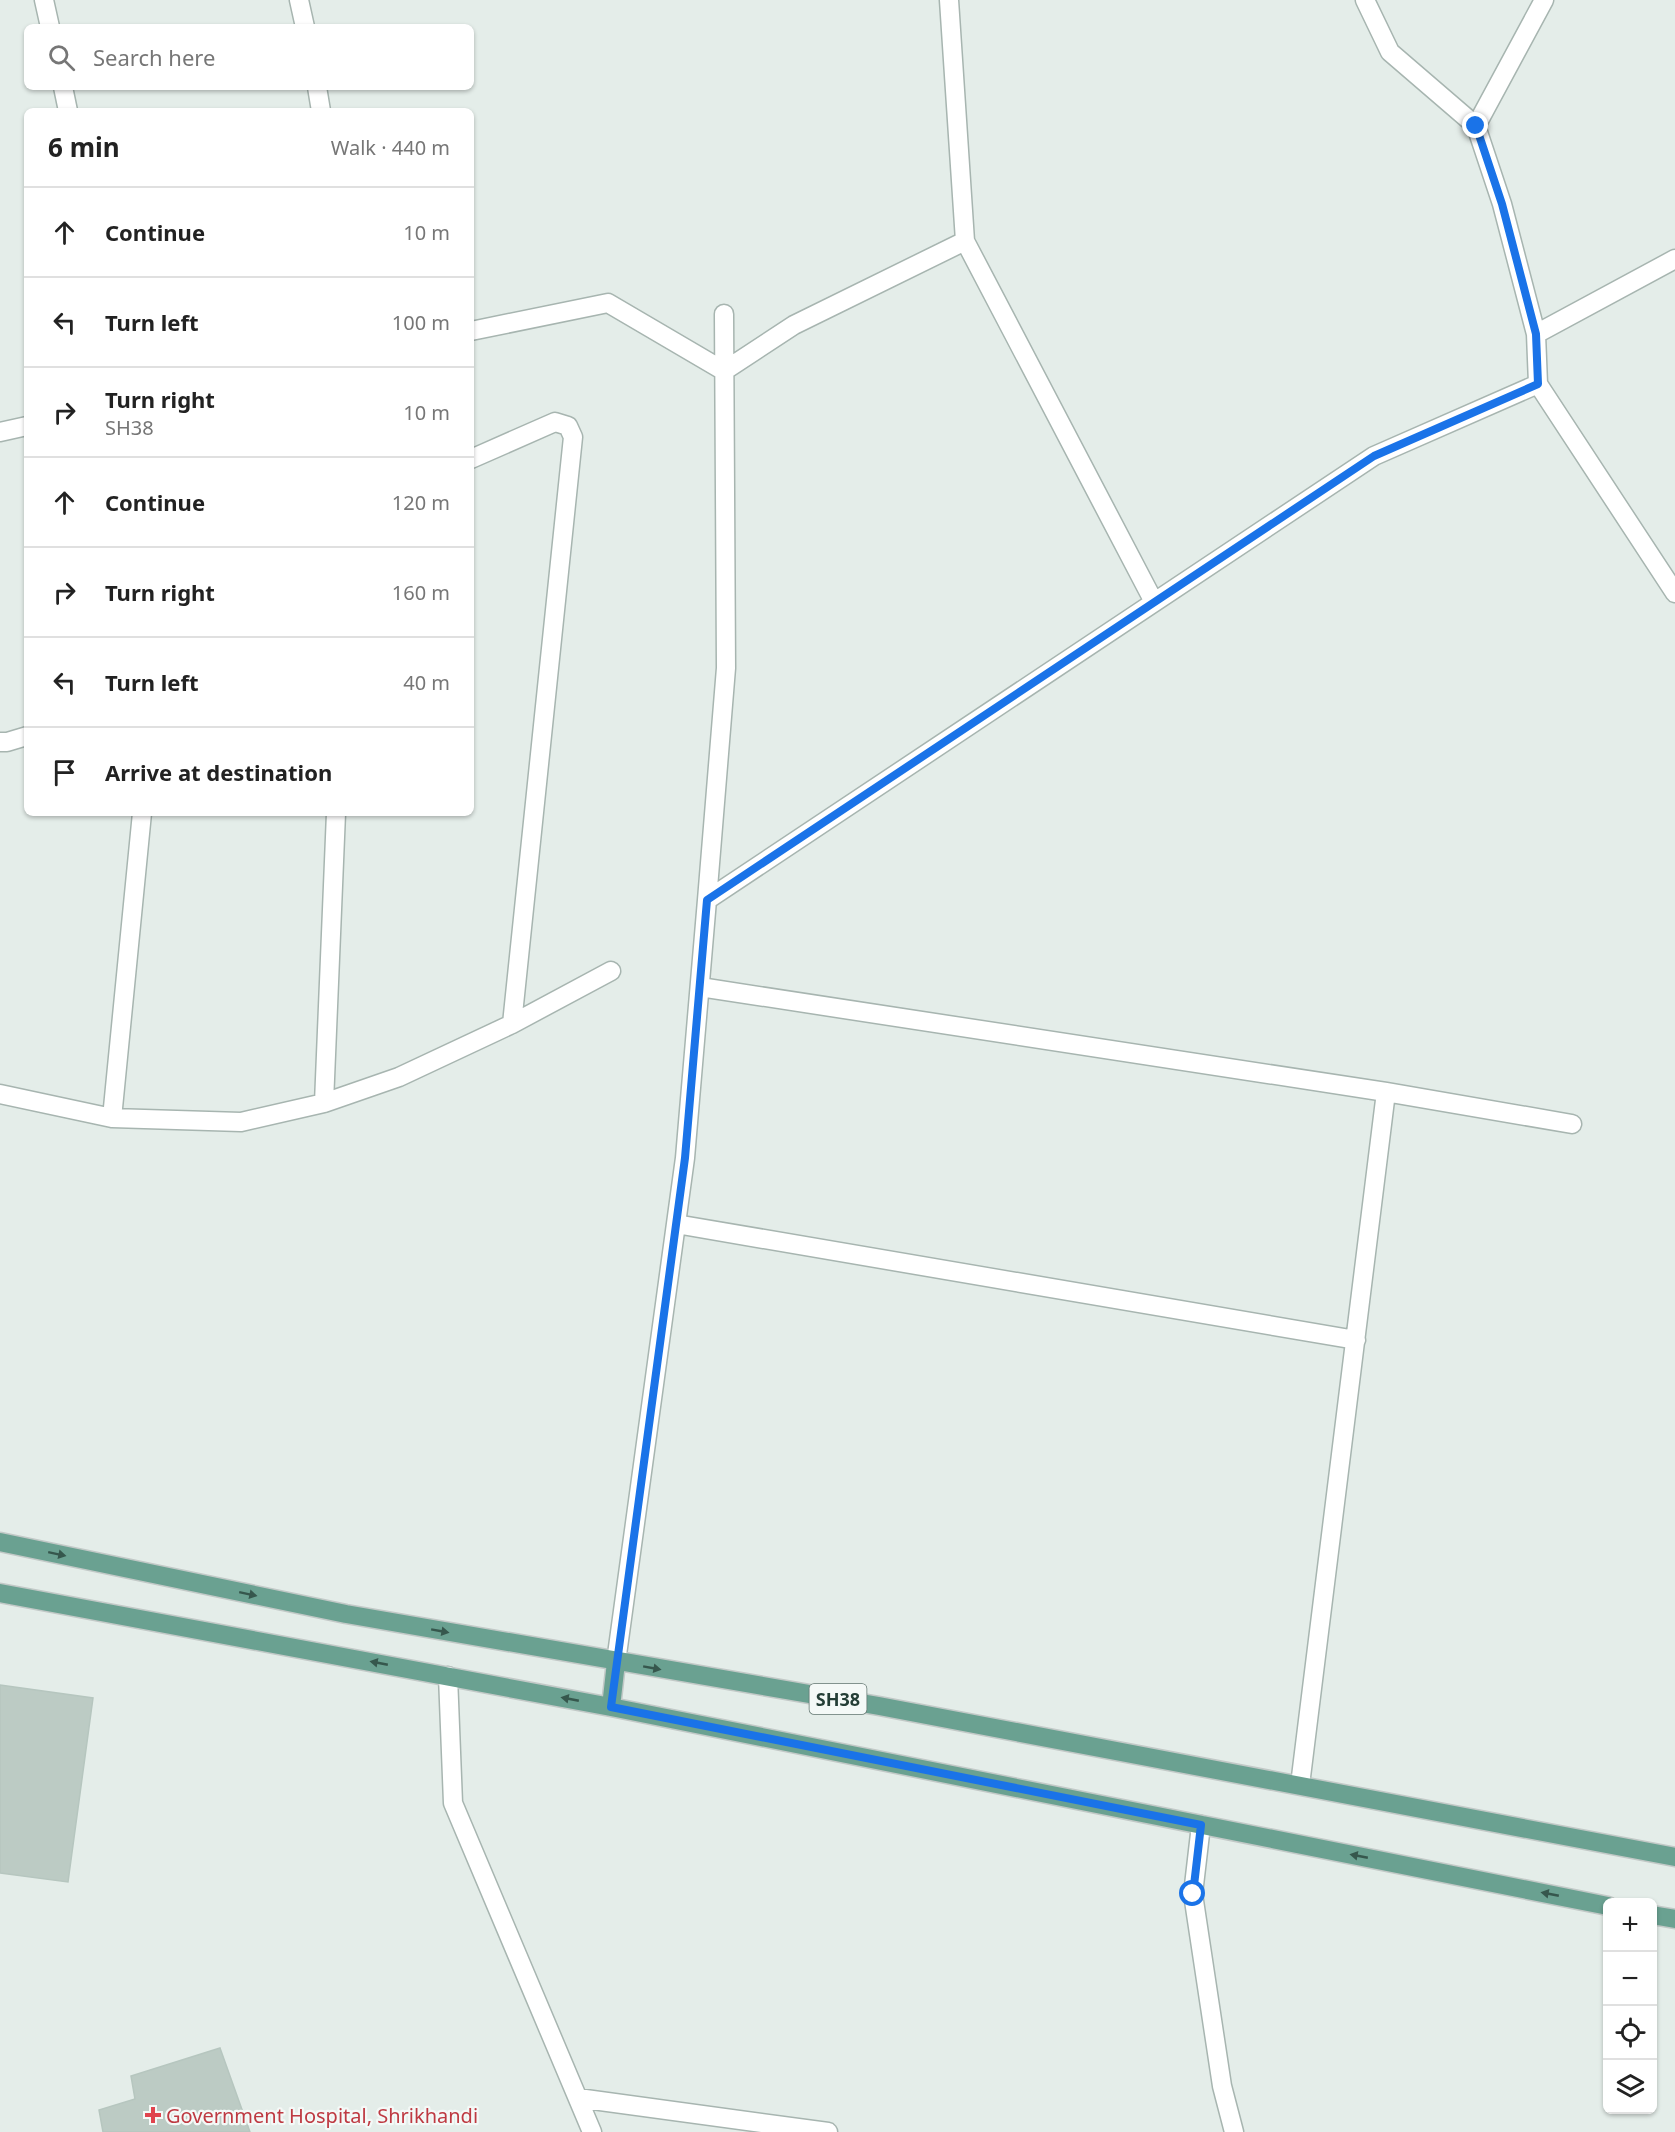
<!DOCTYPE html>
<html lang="en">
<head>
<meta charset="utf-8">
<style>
  :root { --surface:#fff; --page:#f2f2f2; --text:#222; --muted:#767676; --line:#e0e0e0 }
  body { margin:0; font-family:"Noto Sans",sans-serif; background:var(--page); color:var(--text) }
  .controls { position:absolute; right:18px; bottom:18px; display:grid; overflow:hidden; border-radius:9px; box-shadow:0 2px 4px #0004 }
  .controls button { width:54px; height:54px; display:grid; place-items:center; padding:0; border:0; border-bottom:2px solid var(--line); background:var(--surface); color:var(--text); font:30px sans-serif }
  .stop { position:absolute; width:18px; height:18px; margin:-14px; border:4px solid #1a73e8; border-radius:50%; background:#fff }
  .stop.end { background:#1a73e8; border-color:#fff; box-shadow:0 2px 6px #0008 }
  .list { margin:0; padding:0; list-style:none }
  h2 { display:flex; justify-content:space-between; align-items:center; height:78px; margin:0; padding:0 24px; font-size:26px }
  h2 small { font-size:20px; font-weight:400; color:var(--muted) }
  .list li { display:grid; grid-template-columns:39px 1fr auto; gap:18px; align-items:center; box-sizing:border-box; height:90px; padding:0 24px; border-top:2px solid var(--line) }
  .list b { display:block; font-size:22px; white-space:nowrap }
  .list p { margin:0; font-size:20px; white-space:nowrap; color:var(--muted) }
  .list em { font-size:20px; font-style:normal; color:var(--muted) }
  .icon { flex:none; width:33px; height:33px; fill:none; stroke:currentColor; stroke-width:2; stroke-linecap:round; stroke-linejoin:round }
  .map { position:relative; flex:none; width:1675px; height:2132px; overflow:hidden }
  .search { position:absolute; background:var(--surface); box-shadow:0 2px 4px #0004; left:24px; top:24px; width:450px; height:66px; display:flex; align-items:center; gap:15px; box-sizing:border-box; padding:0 21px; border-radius:9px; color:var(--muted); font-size:22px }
  .panel { position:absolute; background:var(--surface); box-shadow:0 2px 4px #0004; left:24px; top:108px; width:450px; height:708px; border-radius:9px }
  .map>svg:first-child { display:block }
  .building { fill:#bccbc4; stroke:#b6c6bf; stroke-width:1.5 }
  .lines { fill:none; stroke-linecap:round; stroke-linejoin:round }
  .street-casing { stroke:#a7b5b0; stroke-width:21 }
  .primary-casing { stroke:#c2c9c7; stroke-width:21 }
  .street { stroke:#fff; stroke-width:18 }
  .primary { stroke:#6aa191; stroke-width:18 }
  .oneway { fill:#36574d }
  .route { stroke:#1a73e8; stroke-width:8 }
  .health-dot { fill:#e0444e; stroke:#f4f9f7; stroke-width:2 }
  .labels { text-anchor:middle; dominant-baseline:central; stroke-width:4.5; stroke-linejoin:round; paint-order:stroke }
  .shield { fill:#f4f9f7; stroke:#627670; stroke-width:1.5 }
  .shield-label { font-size:18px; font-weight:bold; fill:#243e36 }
  .health-label { font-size:20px; fill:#be3a42; stroke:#f4f9f7; text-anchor:start }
</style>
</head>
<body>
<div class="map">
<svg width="1675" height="2132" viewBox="0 0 1675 2132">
  <rect width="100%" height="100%" fill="#e4ede9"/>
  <path class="building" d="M 0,1685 L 93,1698 L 68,1882 L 0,1873 Z
    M 220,2048 L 250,2132 L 103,2132 L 99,2110 L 135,2099 L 131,2076 Z"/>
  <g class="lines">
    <defs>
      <path id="street" d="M 44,0 L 50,27
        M 299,0 L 305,27
        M 949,0 L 965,241 L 1154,602
        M 1365,0 L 1390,52 L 1476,126 L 1502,204 L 1536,334
        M 63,87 L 68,111
        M 317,87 L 321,111
        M 1476,126 L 1544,0
        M 471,331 L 608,303 L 724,371 L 794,325 L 965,241
        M 1538,384 L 1675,593
        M 0,432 L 27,426
        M 471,459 L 555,422 L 568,426 L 573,437 L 512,1024
        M 0,742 L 7,742 L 27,736
        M 707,900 L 726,668 L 724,314
        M 700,987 L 1386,1092 L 1572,1124
        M 0,1094 L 112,1118 L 241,1122 L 324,1103 L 399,1077 L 512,1024 L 611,971
        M 324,1103 L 336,813
        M 112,1118 L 142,813
        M 676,1224 L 1356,1340
        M 616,1662 L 685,1158 L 707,900 L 1374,456 L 1538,384 L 1536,334 L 1675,259
        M 448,1676 L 453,1803 L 592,2132
        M 1300,1785 L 1386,1092
        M 1201,1825 L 1193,1894 L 1222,2086 L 1234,2132
        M 578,2098 L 828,2132"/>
      <path id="primary" d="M 0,1542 L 346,1614 L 879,1706 L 1675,1857
        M 0,1593 L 611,1707 L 1608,1906
        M 611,1707 L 616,1662
        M 1652,1915 L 1675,1919"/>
    </defs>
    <use href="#street" class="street-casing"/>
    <use href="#primary" class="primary-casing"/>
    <use href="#street" class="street"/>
    <use href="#primary" class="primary"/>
  </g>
  <defs><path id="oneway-solid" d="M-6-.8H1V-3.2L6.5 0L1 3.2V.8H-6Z" transform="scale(1.5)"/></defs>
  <g class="oneway">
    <use href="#oneway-solid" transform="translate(57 1554) rotate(12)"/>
    <use href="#oneway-solid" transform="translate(248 1594) rotate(12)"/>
    <use href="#oneway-solid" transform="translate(440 1631) rotate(10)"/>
    <use href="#oneway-solid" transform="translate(379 1663) rotate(-169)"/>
    <use href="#oneway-solid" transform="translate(652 1668) rotate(10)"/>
    <use href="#oneway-solid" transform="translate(570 1699) rotate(-169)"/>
    <use href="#oneway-solid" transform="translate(1359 1856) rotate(-169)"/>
    <use href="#oneway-solid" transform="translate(1550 1894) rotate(-169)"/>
  </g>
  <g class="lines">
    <path class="route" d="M 1193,1894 L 1201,1825 L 611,1707 L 685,1158 L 707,900 L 1374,456 L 1538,384 L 1536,334 L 1502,204 L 1476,126"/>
  </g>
  <path class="health-dot" d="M150 2106h6v6h6v6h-6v6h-6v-6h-6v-6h6z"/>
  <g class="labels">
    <rect class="shield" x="809.5" y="1684" width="57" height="30" rx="4.5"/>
    <g class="shield-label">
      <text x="838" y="1699">SH38</text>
    </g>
    <g class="health-label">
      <text x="166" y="2115">Government Hospital, Shrikhandi</text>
    </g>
  </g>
</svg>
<div class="controls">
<button>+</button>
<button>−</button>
<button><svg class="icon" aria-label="locate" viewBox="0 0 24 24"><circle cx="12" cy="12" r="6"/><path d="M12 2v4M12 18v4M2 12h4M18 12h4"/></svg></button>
<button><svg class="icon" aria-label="layers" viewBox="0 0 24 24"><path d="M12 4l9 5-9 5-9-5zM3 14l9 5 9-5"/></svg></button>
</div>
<div class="stop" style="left:1193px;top:1894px"></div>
<div class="stop end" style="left:1476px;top:126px"></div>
<div class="search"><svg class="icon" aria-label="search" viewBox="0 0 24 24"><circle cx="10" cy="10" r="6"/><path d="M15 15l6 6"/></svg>Search here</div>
<section class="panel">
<h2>6 min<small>Walk · 440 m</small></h2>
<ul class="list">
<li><svg class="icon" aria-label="ahead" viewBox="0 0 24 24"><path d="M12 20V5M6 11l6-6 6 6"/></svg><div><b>Continue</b></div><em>10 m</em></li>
<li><svg class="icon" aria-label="left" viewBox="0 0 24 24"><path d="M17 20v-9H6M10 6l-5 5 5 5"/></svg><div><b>Turn left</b></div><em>100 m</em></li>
<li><svg class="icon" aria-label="right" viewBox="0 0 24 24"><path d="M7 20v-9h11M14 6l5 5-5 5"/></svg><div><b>Turn right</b><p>SH38</p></div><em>10 m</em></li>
<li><svg class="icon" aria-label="ahead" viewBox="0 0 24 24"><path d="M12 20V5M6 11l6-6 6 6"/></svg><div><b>Continue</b></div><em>120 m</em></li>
<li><svg class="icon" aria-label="right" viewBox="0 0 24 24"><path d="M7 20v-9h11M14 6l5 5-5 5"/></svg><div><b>Turn right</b></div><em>160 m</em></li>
<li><svg class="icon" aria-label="left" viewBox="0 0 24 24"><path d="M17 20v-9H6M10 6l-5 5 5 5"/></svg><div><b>Turn left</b></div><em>40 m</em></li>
<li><svg class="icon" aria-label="arrive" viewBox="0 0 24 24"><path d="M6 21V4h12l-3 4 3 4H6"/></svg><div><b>Arrive at destination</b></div></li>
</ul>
</section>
</div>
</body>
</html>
